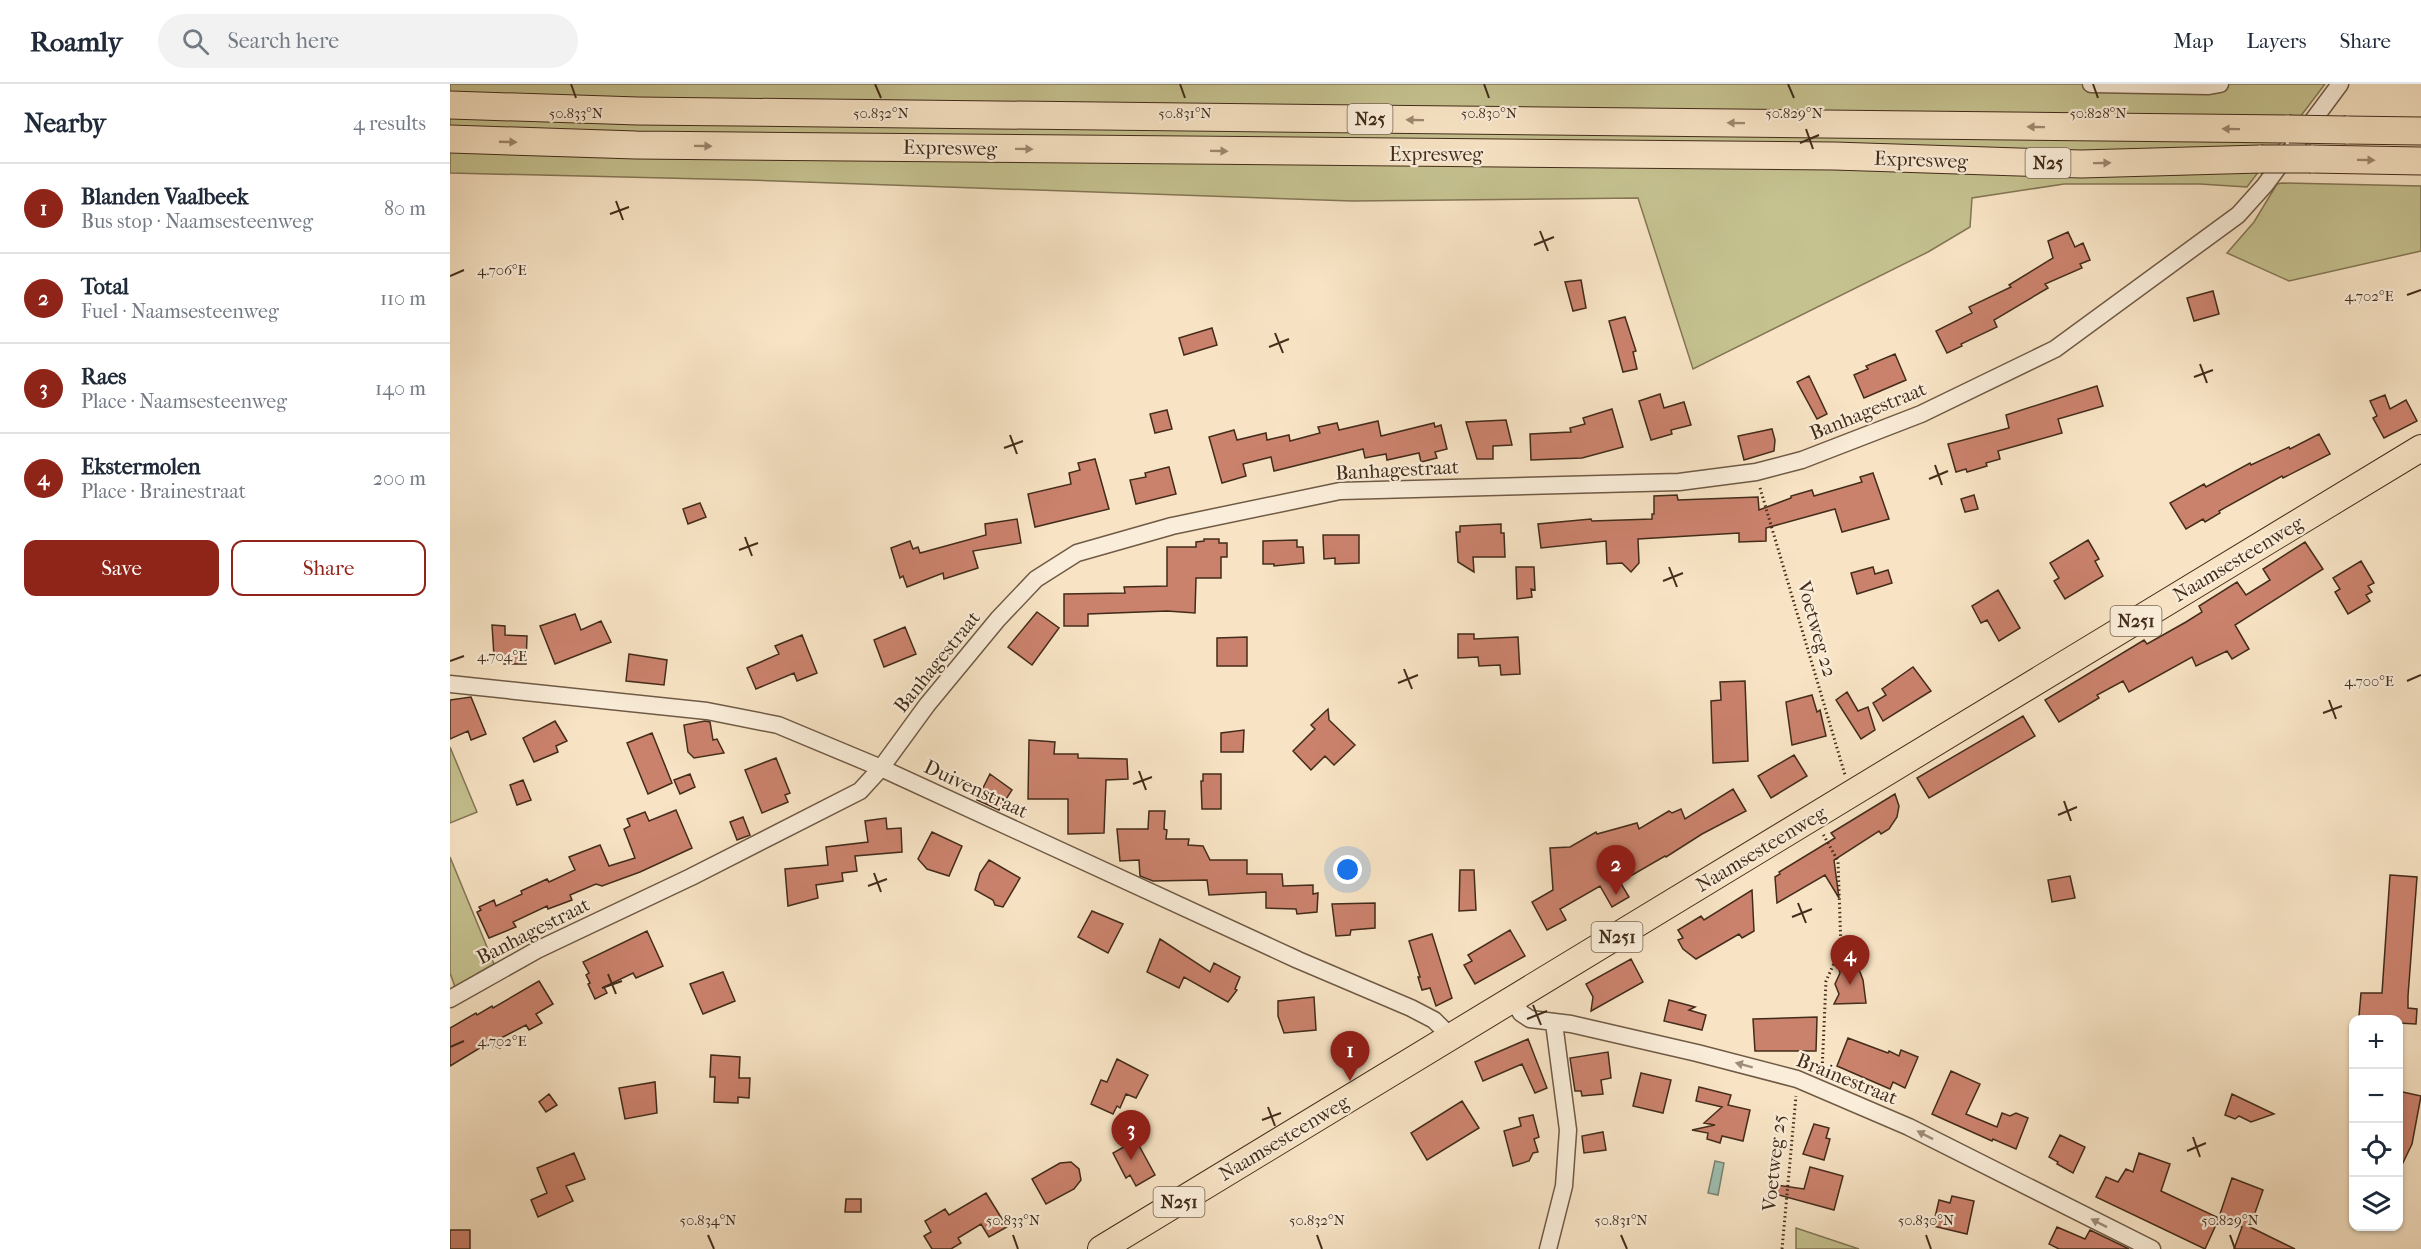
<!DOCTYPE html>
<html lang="en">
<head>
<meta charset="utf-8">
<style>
  :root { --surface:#fff; --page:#f2f2f3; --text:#1f2937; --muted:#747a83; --line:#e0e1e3; --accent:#8f2418 }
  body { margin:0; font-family:"IM FELL French Canon",serif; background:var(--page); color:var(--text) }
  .controls { position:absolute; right:18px; bottom:18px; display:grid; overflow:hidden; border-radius:12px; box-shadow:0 2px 4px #0004 }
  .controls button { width:54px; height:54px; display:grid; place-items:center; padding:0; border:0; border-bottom:2px solid var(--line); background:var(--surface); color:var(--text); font:30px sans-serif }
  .you { position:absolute; left:898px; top:786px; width:21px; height:21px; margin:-15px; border:4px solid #fff; border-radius:50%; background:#1a73e8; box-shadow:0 0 0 9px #1a73e833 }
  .badge { display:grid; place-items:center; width:39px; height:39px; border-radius:50%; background:var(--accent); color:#fff; font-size:20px; font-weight:700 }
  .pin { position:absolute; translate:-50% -50px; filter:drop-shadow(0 2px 3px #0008) }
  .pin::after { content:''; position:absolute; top:32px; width:21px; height:18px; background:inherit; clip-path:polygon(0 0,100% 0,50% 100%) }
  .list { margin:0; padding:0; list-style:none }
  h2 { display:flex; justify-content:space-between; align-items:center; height:78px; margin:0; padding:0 24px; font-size:26px }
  h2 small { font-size:20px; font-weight:400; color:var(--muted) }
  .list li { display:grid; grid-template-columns:39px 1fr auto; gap:18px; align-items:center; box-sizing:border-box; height:90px; padding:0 24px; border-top:2px solid var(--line) }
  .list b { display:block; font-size:22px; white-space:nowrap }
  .list p { margin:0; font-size:20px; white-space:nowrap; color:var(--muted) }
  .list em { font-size:20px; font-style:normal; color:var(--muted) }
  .actions { display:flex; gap:12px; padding:18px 24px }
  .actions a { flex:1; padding:14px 0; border:2px solid var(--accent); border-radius:12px; text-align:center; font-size:21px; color:var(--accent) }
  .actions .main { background:var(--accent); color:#fff }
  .icon { flex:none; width:33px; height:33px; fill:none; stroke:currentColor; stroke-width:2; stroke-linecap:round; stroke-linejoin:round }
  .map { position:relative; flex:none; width:1971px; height:1165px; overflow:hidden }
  header { display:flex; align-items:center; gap:36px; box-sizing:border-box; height:84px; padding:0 30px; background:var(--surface); border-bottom:2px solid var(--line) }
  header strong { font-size:28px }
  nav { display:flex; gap:33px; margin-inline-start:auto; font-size:21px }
  .search { width:420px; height:54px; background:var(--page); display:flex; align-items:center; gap:15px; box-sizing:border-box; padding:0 21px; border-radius:33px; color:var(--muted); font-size:22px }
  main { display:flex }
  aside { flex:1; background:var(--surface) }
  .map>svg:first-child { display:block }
  .green { fill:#c5c290; stroke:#847755; stroke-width:1.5 }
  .water { fill:#9ebfb1; stroke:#7a8475; stroke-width:1.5 }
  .building { fill:#cb826d; stroke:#432c1a; stroke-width:1.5 }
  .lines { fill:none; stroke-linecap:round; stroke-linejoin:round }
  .minor-casing { stroke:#705a45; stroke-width:19 }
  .primary-casing { stroke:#432c1a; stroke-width:28 }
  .trunk-casing { stroke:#432c1a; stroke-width:29 }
  .path { stroke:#432c1a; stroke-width:3; stroke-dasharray:1.5 3; stroke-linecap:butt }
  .minor { stroke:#faedd9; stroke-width:16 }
  .primary { stroke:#f8e4c5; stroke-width:26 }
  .trunk { stroke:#f8e4c5; stroke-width:27 }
  .trunk-bridge-casing { stroke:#432c1a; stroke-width:29; stroke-linecap:butt }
  .trunk-bridge { stroke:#f8e4c5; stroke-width:27 }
  .oneway { fill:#9e8870 }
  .oneway2 { fill:#9e8c7a }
  .ticks { fill:none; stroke:#432c1a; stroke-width:2 }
  .labels { text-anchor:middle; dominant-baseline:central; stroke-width:4.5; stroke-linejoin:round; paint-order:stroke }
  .shield { fill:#faedd9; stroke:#7a6653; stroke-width:1.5 }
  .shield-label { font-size:18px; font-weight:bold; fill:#432c1a }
  .street-label { font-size:20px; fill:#432c1a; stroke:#faedd9 }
  .ticks-label { font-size:15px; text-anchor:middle; fill:#432c1a; stroke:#faedd9; stroke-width:4.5; stroke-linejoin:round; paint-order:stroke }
</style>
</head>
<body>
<header>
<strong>Roamly</strong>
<div class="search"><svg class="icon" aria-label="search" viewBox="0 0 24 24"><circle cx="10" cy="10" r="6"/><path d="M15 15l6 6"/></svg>Search here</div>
<nav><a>Map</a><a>Layers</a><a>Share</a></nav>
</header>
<main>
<aside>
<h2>Nearby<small>4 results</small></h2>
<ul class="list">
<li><span class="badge">1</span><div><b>Blanden Vaalbeek</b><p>Bus stop · Naamsesteenweg</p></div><em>80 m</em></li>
<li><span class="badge">2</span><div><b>Total</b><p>Fuel · Naamsesteenweg</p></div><em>110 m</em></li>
<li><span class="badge">3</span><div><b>Raes</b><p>Place · Naamsesteenweg</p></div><em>140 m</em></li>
<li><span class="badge">4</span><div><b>Ekstermolen</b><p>Place · Brainestraat</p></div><em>200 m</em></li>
</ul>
<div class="actions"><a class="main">Save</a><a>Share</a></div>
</aside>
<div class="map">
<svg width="1971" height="1165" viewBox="0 0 1971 1165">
  <rect width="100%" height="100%" fill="#f8e4c5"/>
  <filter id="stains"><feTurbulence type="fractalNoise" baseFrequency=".00333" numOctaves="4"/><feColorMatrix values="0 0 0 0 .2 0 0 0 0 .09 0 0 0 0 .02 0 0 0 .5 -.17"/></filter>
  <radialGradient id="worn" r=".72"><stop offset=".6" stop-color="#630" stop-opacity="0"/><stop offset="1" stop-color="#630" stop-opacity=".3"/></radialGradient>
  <path class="green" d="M 0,0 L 1875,0 L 1797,103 L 1750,100 L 1614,100 L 1522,114 L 1520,143 L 1478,168 L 1243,285 L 1188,114 L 902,117 L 298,96 L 0,89 Z
    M 1832,99 L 1971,102 L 1971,167 L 1839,197 L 1777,169 L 1804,138 L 1827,100 Z
    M 0,663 L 27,728 L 0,739 Z
    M 0,773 L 44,880 L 5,903 L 0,889 Z
    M 1346,1144 L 1409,1165 L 1346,1165 Z"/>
  <path class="water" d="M 1265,1077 L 1274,1079 L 1268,1111 L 1258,1109 Z"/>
  <path class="building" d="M 1618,148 L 1625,163 L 1633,159 L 1640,176 L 1630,180 L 1632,184 L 1595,200 L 1598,204 L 1544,236 L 1547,243 L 1511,260 L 1512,262 L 1497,269 L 1486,247 L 1522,229 L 1519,223 L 1561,203 L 1559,201 L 1603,174 L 1598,157 Z
    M 1131,196 L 1136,224 L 1123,227 L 1115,198 Z
    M 1763,207 L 1769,230 L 1744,237 L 1737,214 Z
    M 1175,233 L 1186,267 L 1183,268 L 1187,285 L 1173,288 L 1159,237 Z
    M 762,244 L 767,261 L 734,271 L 729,254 Z
    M 1445,270 L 1456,296 L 1414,314 L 1404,291 L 1418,285 L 1416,282 Z
    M 1359,292 L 1377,330 L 1367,335 L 1347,298 Z
    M 1647,302 L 1653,322 L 1608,335 L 1612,349 L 1548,367 L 1550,375 L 1536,379 L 1537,382 L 1517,388 L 1516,385 L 1506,388 L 1498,360 L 1559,344 L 1556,331 Z
    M 1210,310 L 1214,324 L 1234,318 L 1241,341 L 1221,346 L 1222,350 L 1201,356 L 1189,317 Z
    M 1935,311 L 1940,325 L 1956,316 L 1967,337 L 1934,354 L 1923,334 L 1927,332 L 1920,317 Z
    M 1162,325 L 1173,363 L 1132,374 L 1081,376 L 1080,350 L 1121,348 L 1120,344 L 1135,340 L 1133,334 Z
    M 717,326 L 722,345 L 705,349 L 700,330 Z
    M 1056,336 L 1062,361 L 1043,362 L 1043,375 L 1027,375 L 1016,338 Z
    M 928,337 L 931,352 L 984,339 L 985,343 L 991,341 L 997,365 L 985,368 L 987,374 L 971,378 L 969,369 L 937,376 L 936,370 L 915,374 L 913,365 L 824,387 L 821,373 L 793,380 L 796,392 L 772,399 L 759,353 L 784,346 L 787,356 L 816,349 L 817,356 L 839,351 L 840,357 L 870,349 L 868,343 L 887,339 L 889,346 Z
    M 1322,345 L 1325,356 L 1324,367 L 1294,376 L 1288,352 Z
    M 1869,350 L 1880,370 L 1833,394 L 1832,392 L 1769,427 L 1770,429 L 1755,438 L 1753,435 L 1736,445 L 1720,419 L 1754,400 L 1756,403 L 1800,379 L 1801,381 L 1839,363 L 1840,365 Z
    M 645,375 L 659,425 L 585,443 L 578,410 L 621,400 L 619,389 L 630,386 L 628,379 Z
    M 719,383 L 726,410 L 686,420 L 680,396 L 696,393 L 695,389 Z
    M 1423,389 L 1439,435 L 1392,448 L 1385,425 L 1316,444 L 1316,457 L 1289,458 L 1289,449 L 1188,455 L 1189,479 L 1181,488 L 1172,479 L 1157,480 L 1156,457 L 1091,464 L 1088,440 L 1141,435 L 1142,437 L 1202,435 L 1202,430 L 1204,430 L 1204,412 L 1227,411 L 1228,416 L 1308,413 L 1309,426 L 1341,414 L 1341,412 L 1362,406 L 1364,412 L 1412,398 L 1410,393 Z
    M 1524,411 L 1528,425 L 1515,428 L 1511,415 Z
    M 250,419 L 256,433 L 238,440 L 233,425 Z
    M 567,435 L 571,459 L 523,467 L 528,484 L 494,495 L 493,489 L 457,503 L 453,492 L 450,494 L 441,464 L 460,457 L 463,465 L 468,463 L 470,469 L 536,451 L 535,440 Z
    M 1051,440 L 1051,449 L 1054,449 L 1055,473 L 1023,473 L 1024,488 L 1008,478 L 1006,448 L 1010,448 L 1010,442 Z
    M 873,451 L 909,451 L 909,479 L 885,480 L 885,474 L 874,475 Z
    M 754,455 L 769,455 L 769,459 L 777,459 L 777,473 L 771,473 L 771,494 L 746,494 L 745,529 L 717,527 L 638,530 L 638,542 L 614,542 L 614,510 L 675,509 L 674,503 L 717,502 L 717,463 L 746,463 L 746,458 L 754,457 Z
    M 847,456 L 847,463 L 853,463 L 854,479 L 824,482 L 824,480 L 813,480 L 813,457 Z
    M 1638,456 L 1649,475 L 1645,477 L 1653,492 L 1615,515 L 1604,497 L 1609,494 L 1600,479 Z
    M 1855,458 L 1873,485 L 1785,541 L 1799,565 L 1782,575 L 1777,567 L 1746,582 L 1742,573 L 1679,608 L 1673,597 L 1647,611 L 1649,614 L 1609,638 L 1595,616 L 1694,556 L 1697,560 L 1736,538 L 1752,528 L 1749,522 L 1787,498 L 1796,511 L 1820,496 L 1813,485 Z
    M 1911,477 L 1924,499 L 1918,502 L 1922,508 L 1916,511 L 1920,517 L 1898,530 L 1885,508 L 1890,505 L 1883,494 Z
    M 1066,483 L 1084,483 L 1085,506 L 1081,505 L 1082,513 L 1067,515 Z
    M 1423,483 L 1425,490 L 1438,486 L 1442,499 L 1407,510 L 1401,489 Z
    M 1548,506 L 1570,544 L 1549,557 L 1537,536 L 1531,539 L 1522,522 Z
    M 587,528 L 609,544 L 582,581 L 558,563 Z
    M 125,530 L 131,546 L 151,537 L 161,558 L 105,580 L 90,542 Z
    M 42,541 L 55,542 L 55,551 L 77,552 L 76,580 L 54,580 L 54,572 L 44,572 Z
    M 455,543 L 466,570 L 434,583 L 424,556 Z
    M 1008,550 L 1024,550 L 1024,555 L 1068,553 L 1070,590 L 1051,591 L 1050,581 L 1029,582 L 1028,573 L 1008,574 Z
    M 352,551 L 367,589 L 347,597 L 344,589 L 306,605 L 297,584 L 329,570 L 325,562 Z
    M 797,553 L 797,582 L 767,582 L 767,554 Z
    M 179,570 L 217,576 L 214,601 L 176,597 Z
    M 1463,583 L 1481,607 L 1433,637 L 1423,619 L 1436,611 L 1432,605 Z
    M 1295,597 L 1298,677 L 1263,679 L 1261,617 L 1271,616 L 1270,598 Z
    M 1397,608 L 1408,627 L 1418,623 L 1425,646 L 1411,655 L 1386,616 Z
    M 1362,611 L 1367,628 L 1370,626 L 1376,652 L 1342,661 L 1336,618 Z
    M 21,613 L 36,650 L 21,656 L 18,647 L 0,655 L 0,616 Z
    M 878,625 L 879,636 L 905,661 L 884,681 L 875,672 L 861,686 L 843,667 L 865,645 L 861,641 Z
    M 1573,632 L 1585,652 L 1479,714 L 1467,694 Z
    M 105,637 L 117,657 L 106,662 L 108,668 L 84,678 L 73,654 Z
    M 255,637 L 260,638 L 263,656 L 267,655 L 274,669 L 244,674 L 238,668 L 234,641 Z
    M 794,646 L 793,668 L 771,668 L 771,649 Z
    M 202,649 L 222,699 L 198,710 L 177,659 Z
    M 579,656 L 605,658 L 604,670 L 628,670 L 628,674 L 677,675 L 678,695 L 656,696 L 654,749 L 618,750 L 618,715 L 578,715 Z
    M 1344,671 L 1357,692 L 1321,714 L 1308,692 Z
    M 326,674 L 340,709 L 335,711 L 338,718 L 312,729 L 295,686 Z
    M 240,690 L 245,703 L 230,710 L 224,696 Z
    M 540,690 L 562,706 L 549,726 L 527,716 Z
    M 753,690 L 771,690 L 771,725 L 752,725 L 751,697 L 753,697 Z
    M 73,696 L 81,716 L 67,721 L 60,701 Z
    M 1283,705 L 1296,727 L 1252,750 L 1216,773 L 1215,772 L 1170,798 L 1179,813 L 1162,823 L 1150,802 L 1110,825 L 1116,836 L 1097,846 L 1082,818 L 1103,806 L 1100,764 L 1120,763 L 1146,748 L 1147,750 L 1187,739 L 1189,745 L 1219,727 L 1222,729 L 1231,725 L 1235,735 Z
    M 1445,710 L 1449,722 L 1447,733 L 1439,745 L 1431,750 L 1429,747 L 1384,776 L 1389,814 L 1375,791 L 1327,819 L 1325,793 L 1330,790 L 1329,788 L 1385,754 L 1381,749 Z
    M 226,726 L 242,764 L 190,788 L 152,802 L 146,800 L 120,811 L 122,816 L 98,825 L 97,822 L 63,838 L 66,843 L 39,854 L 27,828 L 31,826 L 29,823 L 44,816 L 46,822 L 72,810 L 71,807 L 97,795 L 99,798 L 125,786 L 119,773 L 150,761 L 159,782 L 185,774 L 174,745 L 180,742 L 177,735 L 195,728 L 199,737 Z
    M 699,727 L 715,727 L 714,745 L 717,746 L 716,755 L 739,755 L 738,761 L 753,762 L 760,776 L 797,776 L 797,790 L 832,790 L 833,802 L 863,801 L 863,810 L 868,809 L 867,828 L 847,830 L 846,825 L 816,824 L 816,808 L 759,811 L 757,796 L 703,797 L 690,792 L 689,776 L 670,777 L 667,745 L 698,745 Z
    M 293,733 L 300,751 L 287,756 L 280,738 Z
    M 436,734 L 437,745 L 451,744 L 452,768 L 405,772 L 407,787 L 392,789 L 393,797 L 366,801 L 368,814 L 338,822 L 335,785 L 378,781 L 376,763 L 418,758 L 415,737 Z
    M 482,748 L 512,762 L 499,792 L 477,785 L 468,775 Z
    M 539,776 L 570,794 L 553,823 L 545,821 L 543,816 L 525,806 L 530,789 Z
    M 1010,786 L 1024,786 L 1026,826 L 1009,827 Z
    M 1940,791 L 1967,793 L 1958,912 L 1958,924 L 1967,925 L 1966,940 L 1948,939 L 1948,936 L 1912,935 L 1912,933 L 1909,932 L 1911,909 L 1932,909 Z
    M 1620,792 L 1625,814 L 1602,818 L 1598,796 Z
    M 1302,806 L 1304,847 L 1292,854 L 1289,850 L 1246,875 L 1233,865 L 1228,856 L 1233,854 L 1228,846 L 1251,832 L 1254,836 Z
    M 925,819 L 925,844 L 901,846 L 900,851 L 886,852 L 882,820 Z
    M 642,827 L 673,840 L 658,869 L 628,853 Z
    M 1060,846 L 1075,872 L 1025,900 L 1014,881 L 1022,877 L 1018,871 Z
    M 197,847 L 213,882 L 186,894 L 183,889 L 154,903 L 157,909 L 145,915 L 138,900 L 140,899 L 136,891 L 139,889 L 133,878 Z
    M 982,850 L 1002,914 L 986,922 L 980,904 L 972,906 L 968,893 L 970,893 L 959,857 Z
    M 710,855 L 760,888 L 764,879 L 790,893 L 785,905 L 787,906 L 778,918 L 734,893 L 729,904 L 697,888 Z
    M 1181,875 L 1193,898 L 1141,927 L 1143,913 L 1136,900 Z
    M 1387,879 L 1403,882 L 1410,888 L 1413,896 L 1416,919 L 1384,920 L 1389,910 L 1385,900 L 1390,889 Z
    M 273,888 L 285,917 L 253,930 L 240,900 Z
    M 89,897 L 103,920 L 86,930 L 92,939 L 79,946 L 76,941 L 49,955 L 50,964 L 38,959 L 0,982 L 0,944 L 26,929 L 27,931 L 42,922 L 43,924 Z
    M 864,913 L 866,946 L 834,949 L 828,932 L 828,917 Z
    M 1219,916 L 1245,923 L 1239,926 L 1256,931 L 1252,946 L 1214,937 Z
    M 1367,933 L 1366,967 L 1305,967 L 1303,935 Z
    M 1398,954 L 1438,969 L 1439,967 L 1449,972 L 1451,966 L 1468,973 L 1455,1004 L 1443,998 L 1440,1005 L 1387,982 Z
    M 1078,955 L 1097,1004 L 1085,1009 L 1072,980 L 1033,997 L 1025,978 Z
    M 1158,968 L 1161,994 L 1151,996 L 1153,1010 L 1132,1012 L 1131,1007 L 1125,1007 L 1120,974 Z
    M 261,971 L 290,973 L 289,994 L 300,994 L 299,1014 L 288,1013 L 288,1019 L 264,1018 L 265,993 L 260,993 Z
    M 667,975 L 698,991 L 686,1014 L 676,1010 L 670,1024 L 667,1022 L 663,1030 L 641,1020 L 651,996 L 657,998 Z
    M 1501,987 L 1530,1000 L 1516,1030 L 1547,1043 L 1552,1029 L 1560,1032 L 1566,1029 L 1578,1034 L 1566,1065 L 1543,1055 L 1542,1057 L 1482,1030 Z
    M 1191,989 L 1221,996 L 1213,1029 L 1183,1022 Z
    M 205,998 L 207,1029 L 175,1035 L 169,1004 Z
    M 1249,1003 L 1281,1011 L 1278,1021 L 1300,1026 L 1293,1057 L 1272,1052 L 1270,1059 L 1257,1055 L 1258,1049 L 1242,1046 L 1265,1041 L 1254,1039 L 1272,1023 L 1246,1017 Z
    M 1948,1007 L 1971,1012 L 1962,1060 L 1948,1089 Z
    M 99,1010 L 107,1021 L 96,1028 L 89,1018 Z
    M 1782,1010 L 1824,1030 L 1801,1038 L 1789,1032 L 1785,1035 L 1775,1031 Z
    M 1012,1017 L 1029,1044 L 977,1076 L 961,1049 Z
    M 1083,1031 L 1089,1053 L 1084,1055 L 1088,1068 L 1083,1069 L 1079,1077 L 1063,1082 L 1054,1047 L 1071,1042 L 1069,1034 Z
    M 1364,1040 L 1379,1044 L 1376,1054 L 1380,1055 L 1374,1076 L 1353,1070 Z
    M 1153,1048 L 1156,1066 L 1134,1069 L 1132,1052 Z
    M 1610,1051 L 1635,1063 L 1623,1089 L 1607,1080 L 1608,1078 L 1599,1073 Z
    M 686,1056 L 705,1091 L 686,1102 L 680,1091 L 676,1094 L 663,1069 Z
    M 124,1069 L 135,1095 L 116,1102 L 123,1117 L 88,1133 L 81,1116 L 97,1109 L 87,1084 Z
    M 1689,1069 L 1720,1080 L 1711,1107 L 1769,1134 L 1755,1165 L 1646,1113 L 1656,1093 L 1668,1098 L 1676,1085 L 1683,1088 Z
    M 621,1078 L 629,1085 L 631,1096 L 624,1105 L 596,1120 L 582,1095 L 610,1079 Z
    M 1360,1083 L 1393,1092 L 1384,1126 L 1325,1110 L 1327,1101 L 1354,1105 Z
    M 1782,1094 L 1813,1106 L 1800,1143 L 1845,1165 L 1784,1165 L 1792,1143 L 1769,1133 Z
    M 536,1109 L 557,1143 L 539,1153 L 531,1140 L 508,1154 L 511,1159 L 501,1165 L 482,1165 L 474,1152 L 481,1148 L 475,1137 L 495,1125 L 499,1131 Z
    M 1502,1112 L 1524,1117 L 1517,1150 L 1483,1142 L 1489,1116 L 1500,1119 Z
    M 396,1115 L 411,1115 L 411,1128 L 395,1128 Z
    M 1607,1143 L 1635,1155 L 1640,1146 L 1679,1165 L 1609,1165 L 1599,1160 Z
    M 0,1146 L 20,1146 L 20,1165 L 0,1165 Z"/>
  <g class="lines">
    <defs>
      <path id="minor" d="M 1641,0 L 1759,2 L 1770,0
        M 0,600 L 257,627 L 328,641 L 431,684 L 848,876 L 961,924 L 984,936 L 1001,953
        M 0,915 L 87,866 L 241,793 L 410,707 L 431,684 L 477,621 L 548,535 L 586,495 L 627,469 L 722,442 L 890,407 L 1229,398 L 1306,388 L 1352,376 L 1471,330 L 1605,265 L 1788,131 L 1815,101 L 1890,0
        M 1063,916 L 1071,929 L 1080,935 L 1121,940 L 1247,969 L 1347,995 L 1459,1043 L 1702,1165
        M 1098,1165 L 1114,1102 L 1118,1046 L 1104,939"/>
      <path id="primary" d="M 651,1165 L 1971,364"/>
      <path id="trunk" d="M 0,21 L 188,27 L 1839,45
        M 1896,46 L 1971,47
        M 0,55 L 186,61 L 1384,72 L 1631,80 L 1811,75
        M 1861,75 L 1971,77"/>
    </defs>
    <use href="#minor" class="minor-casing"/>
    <use href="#primary" class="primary-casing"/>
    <use href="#trunk" class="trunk-casing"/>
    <path class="path" d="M 1310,404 L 1395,691
      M 1372,988 L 1376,897 L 1391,864 L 1388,777 L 1373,750
      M 1332,1165 L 1346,1012"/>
    <use href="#minor" class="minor"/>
    <use href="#primary" class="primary"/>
    <use href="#trunk" class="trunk"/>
    <defs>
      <path id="trunk-bridge" d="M 1839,45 L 1896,46
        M 1811,75 L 1861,75"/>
    </defs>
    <use href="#trunk-bridge" class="trunk-bridge-casing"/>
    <use href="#trunk-bridge" class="trunk-bridge"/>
  </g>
  <defs><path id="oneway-solid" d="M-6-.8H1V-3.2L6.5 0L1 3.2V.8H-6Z" transform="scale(1.5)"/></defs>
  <g class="oneway">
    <use href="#oneway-solid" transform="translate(965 36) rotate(-179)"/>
    <use href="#oneway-solid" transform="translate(1286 39) rotate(-179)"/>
    <use href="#oneway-solid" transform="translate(1586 43) rotate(-179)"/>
    <use href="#oneway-solid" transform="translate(1781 45) rotate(-179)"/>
    <use href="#oneway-solid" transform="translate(58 58) rotate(2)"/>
    <use href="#oneway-solid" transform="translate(253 62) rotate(1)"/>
    <use href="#oneway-solid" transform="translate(574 65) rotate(1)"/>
    <use href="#oneway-solid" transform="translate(769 67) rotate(1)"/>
    <use href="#oneway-solid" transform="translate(1916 76) rotate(1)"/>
    <use href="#oneway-solid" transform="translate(1652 79) rotate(-1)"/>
  </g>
  <g class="oneway2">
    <use href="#oneway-solid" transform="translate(1294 981) rotate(-165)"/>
    <use href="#oneway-solid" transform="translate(1475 1051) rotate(-153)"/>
    <use href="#oneway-solid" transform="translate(1649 1139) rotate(-153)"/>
  </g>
  <path class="ticks" d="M 121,0 L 126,14M 425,0 L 431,14M 730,0 L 735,14M 1034,0 L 1039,14M 1338,0 L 1344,14M 1643,0 L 1648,14M 1356,45 L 1363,65M 1350,59 L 1369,51M 166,117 L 173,136M 160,130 L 179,123M 1090,147 L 1098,167M 1084,161 L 1104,153M 0,192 L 14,186M 1957,211 L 1971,206M 825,249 L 833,269M 819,263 L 839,255M 1750,280 L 1757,299M 1744,293 L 1763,286M 560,351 L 567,370M 554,364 L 573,357M 1485,381 L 1492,401M 1479,395 L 1498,387M 295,453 L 302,472M 289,466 L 308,459M 1219,483 L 1227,503M 1213,497 L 1233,489M 0,577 L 14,572M 954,585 L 962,605M 1957,597 L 1971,591M 948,599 L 968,591M 1879,616 L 1886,635M 1873,629 L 1892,622M 689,687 L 696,706M 683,700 L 702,693M 1614,717 L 1621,737M 1608,731 L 1627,723M 424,789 L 431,808M 418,802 L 437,795M 1348,819 L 1356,839M 1342,833 L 1362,825M 158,890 L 166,910M 152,904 L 172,897M 1083,921 L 1091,941M 1077,935 L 1097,927M 0,963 L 14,957M 818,1023 L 825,1042M 812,1036 L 831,1029M 1743,1053 L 1750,1073M 1737,1067 L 1756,1059M 258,1151 L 264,1165M 563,1151 L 568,1165M 867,1151 L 872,1165M 1171,1151 L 1177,1165M 1476,1151 L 1481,1165M 1780,1151 L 1785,1165"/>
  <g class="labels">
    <g class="shield">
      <rect x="897.5" y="20" width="45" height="30" rx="4.5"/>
      <rect x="1575.5" y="64" width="45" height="30" rx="4.5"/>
      <rect x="1660.5" y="522" width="51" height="30" rx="4.5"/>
      <rect x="1141.5" y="838" width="51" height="30" rx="4.5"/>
      <rect x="703.5" y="1103" width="51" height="30" rx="4.5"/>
    </g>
    <g class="shield-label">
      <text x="920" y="35">N25</text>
      <text x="1598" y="79">N25</text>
      <text x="1686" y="537">N251</text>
      <text x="1167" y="853">N251</text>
      <text x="729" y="1118">N251</text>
    </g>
    <g class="street-label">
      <text transform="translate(500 64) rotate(1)">Expresweg</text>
      <text x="986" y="70">Expresweg</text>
      <text transform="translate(1471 76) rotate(2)">Expresweg</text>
      <text transform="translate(1418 327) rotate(-22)">Banhagestraat</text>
      <text transform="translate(947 386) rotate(-3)">Banhagestraat</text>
      <text transform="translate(1788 475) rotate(-31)">Naamsesteenweg</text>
      <text transform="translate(1367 545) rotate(74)">Voetweg 22</text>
      <text transform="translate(487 578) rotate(-51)">Banhagestraat</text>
      <text transform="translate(526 705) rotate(25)">Duivenstraat</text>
      <text transform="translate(1311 765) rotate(-31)">Naamsesteenweg</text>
      <text transform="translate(83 847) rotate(-27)">Banhagestraat</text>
      <text transform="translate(1397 995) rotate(22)">Brainestraat</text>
      <text transform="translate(834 1054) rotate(-31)">Naamsesteenweg</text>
      <text transform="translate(1324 1079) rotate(-84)">Voetweg 25</text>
    </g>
  </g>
  <g class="ticks-label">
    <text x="126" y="34">50.833°N</text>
    <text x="431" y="34">50.832°N</text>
    <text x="735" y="34">50.831°N</text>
    <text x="1039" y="34">50.830°N</text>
    <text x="1344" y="34">50.829°N</text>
    <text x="1648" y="34">50.828°N</text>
    <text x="52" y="191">4.706°E</text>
    <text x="1919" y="217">4.702°E</text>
    <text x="52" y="577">4.704°E</text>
    <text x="1919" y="602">4.700°E</text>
    <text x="52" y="962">4.702°E</text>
    <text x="258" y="1141">50.834°N</text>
    <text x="563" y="1141">50.833°N</text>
    <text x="867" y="1141">50.832°N</text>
    <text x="1171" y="1141">50.831°N</text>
    <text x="1476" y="1141">50.830°N</text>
    <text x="1780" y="1141">50.829°N</text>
  </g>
  <rect width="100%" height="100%" filter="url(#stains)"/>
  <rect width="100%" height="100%" fill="url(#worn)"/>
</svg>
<div class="controls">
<button>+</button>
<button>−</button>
<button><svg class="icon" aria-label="locate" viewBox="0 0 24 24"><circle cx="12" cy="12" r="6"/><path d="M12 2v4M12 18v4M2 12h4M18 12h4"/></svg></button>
<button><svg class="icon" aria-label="layers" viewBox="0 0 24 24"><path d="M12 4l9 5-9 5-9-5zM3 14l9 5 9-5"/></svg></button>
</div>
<div class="you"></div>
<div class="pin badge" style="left:900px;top:997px">1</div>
<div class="pin badge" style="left:1166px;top:811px">2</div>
<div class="pin badge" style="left:681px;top:1076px">3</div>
<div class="pin badge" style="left:1400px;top:901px">4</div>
</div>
</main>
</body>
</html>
